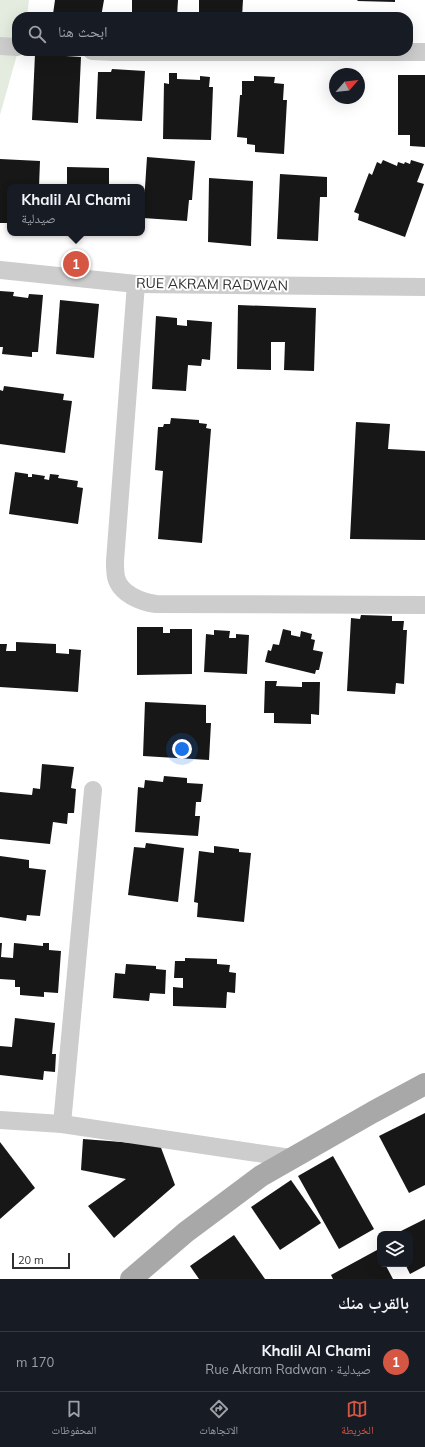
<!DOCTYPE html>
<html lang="ar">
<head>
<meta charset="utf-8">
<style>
  :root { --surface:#171b24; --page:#242831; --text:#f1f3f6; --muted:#9ea1a6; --line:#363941; --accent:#d65644 }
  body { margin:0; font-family:Mulish,"Noto Naskh Arabic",sans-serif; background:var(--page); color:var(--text); direction:rtl }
  .controls { position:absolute; right:12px; bottom:12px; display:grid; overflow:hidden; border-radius:8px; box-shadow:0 4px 16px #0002 }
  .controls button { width:36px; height:36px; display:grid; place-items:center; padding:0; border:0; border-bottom:1px solid var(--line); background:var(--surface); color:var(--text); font:20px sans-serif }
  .compass { position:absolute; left:329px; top:68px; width:36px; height:36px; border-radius:50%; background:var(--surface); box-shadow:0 4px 16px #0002; rotate:62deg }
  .scale { position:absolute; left:12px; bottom:10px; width:58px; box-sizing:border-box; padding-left:4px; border:2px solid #303030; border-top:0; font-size:11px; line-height:14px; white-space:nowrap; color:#303030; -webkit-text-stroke:3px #fff; paint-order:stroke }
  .you { position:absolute; left:182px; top:749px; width:14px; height:14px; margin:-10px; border:3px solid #fff; border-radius:50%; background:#1a73e8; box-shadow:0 0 0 6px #1a73e833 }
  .badge { display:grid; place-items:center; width:26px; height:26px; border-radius:50%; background:var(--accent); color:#fff; font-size:13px; font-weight:700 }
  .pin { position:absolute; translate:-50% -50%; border:2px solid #fff; box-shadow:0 1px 4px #0006 }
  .popup { position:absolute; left:7px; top:184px; width:138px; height:52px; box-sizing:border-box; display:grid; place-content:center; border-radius:8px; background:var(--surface); filter:drop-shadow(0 1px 3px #0005); font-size:13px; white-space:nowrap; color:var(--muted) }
  .popup b { font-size:15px; color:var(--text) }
  .popup::after { content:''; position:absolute; left:50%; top:100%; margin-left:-8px; border:8px solid transparent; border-top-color:var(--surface) }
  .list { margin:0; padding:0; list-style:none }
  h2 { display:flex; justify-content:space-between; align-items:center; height:52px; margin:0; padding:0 16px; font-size:17px }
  h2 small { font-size:13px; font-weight:400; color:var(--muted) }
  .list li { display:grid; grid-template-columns:26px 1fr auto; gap:12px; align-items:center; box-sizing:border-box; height:60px; padding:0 16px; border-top:1px solid var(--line) }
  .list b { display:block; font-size:15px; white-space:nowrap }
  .list p { margin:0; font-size:13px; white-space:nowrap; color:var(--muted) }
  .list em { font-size:13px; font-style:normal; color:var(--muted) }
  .icon { flex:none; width:22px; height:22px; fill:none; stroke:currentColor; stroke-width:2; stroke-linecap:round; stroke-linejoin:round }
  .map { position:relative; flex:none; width:425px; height:1279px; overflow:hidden; direction:ltr }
  .search { position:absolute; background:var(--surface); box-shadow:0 4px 16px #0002; left:12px; right:12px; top:12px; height:44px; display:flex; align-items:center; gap:10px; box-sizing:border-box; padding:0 14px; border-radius:16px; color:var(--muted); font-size:15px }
  .sheet { height:112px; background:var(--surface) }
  nav { display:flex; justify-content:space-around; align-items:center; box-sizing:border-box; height:56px; border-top:1px solid var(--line); background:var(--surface); font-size:11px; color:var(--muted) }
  nav a { display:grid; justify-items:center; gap:2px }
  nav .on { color:var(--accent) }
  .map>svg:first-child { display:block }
</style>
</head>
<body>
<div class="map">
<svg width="425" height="1279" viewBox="0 0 425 1279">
  <rect width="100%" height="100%" fill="#fff"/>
  <!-- green -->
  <path fill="#e4ece0" d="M0 0H29L27 17H17V51H18L0 115Z"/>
  <!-- building -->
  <g fill="#171717">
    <path d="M55 0H104L101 17H56L57 14H53Z"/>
    <path d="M132 0H178L177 17H132Z"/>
    <path d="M199 0H243L242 17H199Z"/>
    <path d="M358 0H395V2L357 1Z"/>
    <path d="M35 54 81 57 78 123 32 120Z"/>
    <path d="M112 69 145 71 142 121 96 119 98 72H111Z"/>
    <path d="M169 73H177V79L200 80V76L210 77 209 87H213L211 140 163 139 164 83 169 84Z"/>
    <path d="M398 75H425V147L410 146V135H398Z"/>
    <path d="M254 76 275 77 274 83 284 84 283 100H287L284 154 255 152V145L247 144V138L237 137 240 95H242V81H254Z"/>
    <path d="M147 157 195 161 192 200H189L187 221 143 218Z"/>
    <path d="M0 159 40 161 39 187H10V223H0Z"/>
    <path d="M383 160 397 166 398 162 404 164 405 162 410 164 411 160 424 164 417 182 424 184 405 237 358 220 359 214 354 212 369 173 372 175 377 162 381 164Z"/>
    <path d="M67 167 109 168V187H67Z"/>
    <path d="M280 174 327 177V197H320L318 241 277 239Z"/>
    <path d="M209 178 253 181 251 246 208 242Z"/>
    <path d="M0 291 14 292 13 296 28 298 29 294 43 295 38 352H32V357L2 354 3 347H0Z"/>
    <path d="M60 300 99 304 94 358 56 354Z"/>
    <path d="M238 305 316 308 314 371 284 370 285 342H271V370L237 369Z"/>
    <path d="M156 316 177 318V325L187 326V320L212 322 210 360 202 359 201 366 188 365 186 391 152 389Z"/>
    <path d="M4 386 64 394 63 400 72 401 65 453 0 444V390L3 391Z"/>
    <path d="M171 418 199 420V423L207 424 206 428 211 429 202 543 158 539 163 471 155 470 158 427H163L164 424H170Z"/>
    <path d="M356 422 390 424 388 449 425 451V540L350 539Z"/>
    <path d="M15 472 28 474V477H32V474L45 476 44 479 49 480 50 474 59 475 58 478 78 481 77 487 83 488 78 524 9 514Z"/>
    <path d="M361 615 392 616V621H404L403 630H407L404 684 396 683 395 694 347 691 351 618 360 619Z"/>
    <path d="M137 627H163V633H170V629H192V674L137 675Z"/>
    <path d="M283 629 291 631V635L300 637 301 631 312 634 311 639 315 640 313 650 323 652 319 670H316L315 674 265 662 268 650 271 651 273 644 279 645Z"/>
    <path d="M214 630 230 631 229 638H236V634L249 635 247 674 204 672 206 634 214 635Z"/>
    <path d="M16 642 56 644V653L69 654V649L81 650 78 692 0 687V644H7L6 651H16Z"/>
    <path d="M265 681H277L276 686 302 687V682H320L319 715 311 714V724L274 723V713H264Z"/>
    <path d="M145 702 206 705V723H211L209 760 143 756Z"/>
    <path d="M42 764 74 767 71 788 76 789 74 813H68L67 824 53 822 50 844 0 839V792L32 795 33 788 40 789Z"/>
    <path d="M164 776 187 778V783L203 784 201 802H196L195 816H200L198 836 135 832 138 787 144 788 145 780 163 782Z"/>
    <path d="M146 843 184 848 178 902 128 895 134 847 145 848Z"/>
    <path d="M214 846 239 849V852L251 853 244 922 197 917 198 903 194 902 199 851 214 853Z"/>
    <path d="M0 856 29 860V868L46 870 40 916 27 915 26 921 0 917Z"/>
    <path d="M0 943H2L1 957 13 958 14 943 43 946V943H49V950L61 951 58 993 44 992V997L20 995V987H15V980L0 979Z"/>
    <path d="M185 958 217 959V964L230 965 229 972 236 973 235 993 227 992 226 1008 173 1006V987L183 988V978H174L175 961H185Z"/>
    <path d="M126 964 156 966V969L166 970 165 994 150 993 149 1001 113 998 115 973 125 974Z"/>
    <path d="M15 1018 55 1023 52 1054H56L55 1072 44 1071 43 1080 0 1075V1046L12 1047Z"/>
    <path d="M425 1113V1185L409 1193 379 1136Z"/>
    <path d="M83 1139 160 1145 175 1185 114 1238 88 1206 126 1179 81 1170Z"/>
    <path d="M0 1142 35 1188 0 1219Z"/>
    <path d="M333 1156 374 1229 339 1249 298 1176Z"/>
    <path d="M291 1180 321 1223 280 1250 251 1207Z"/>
    <path d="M425 1219V1266L410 1274 405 1264H410V1234H395Z"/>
    <path d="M234 1235 265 1279H199L190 1266Z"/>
    <path d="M377 1250 380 1255V1264H385L393 1279H333L331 1275Z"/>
  </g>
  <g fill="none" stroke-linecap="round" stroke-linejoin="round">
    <!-- street -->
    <g stroke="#cdcdcd" stroke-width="18">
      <path d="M0 46 17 47"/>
      <path d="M92 51 115 52H425"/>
      <path d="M0 270 136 284 425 287"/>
      <path d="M136 284 115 561C115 566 115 572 116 577 120 594 141 602 156 604L425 605"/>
      <path d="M0 1120 62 1124 291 1158"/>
      <path d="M62 1124 93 790"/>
    </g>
    <!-- primary -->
    <path stroke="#a8a8a8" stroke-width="22" d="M131 1279 186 1232 261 1176 373 1112 425 1084"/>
  </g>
  <g text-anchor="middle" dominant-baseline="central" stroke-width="4" stroke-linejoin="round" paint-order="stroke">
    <!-- street labels -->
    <g font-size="14" fill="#303030" stroke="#fff">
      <text transform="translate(212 284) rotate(1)">RUE AKRAM RADWAN</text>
    </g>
  </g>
</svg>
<div class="controls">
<button><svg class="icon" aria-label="layers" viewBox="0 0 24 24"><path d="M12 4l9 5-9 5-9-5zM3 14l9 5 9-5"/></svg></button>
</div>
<svg class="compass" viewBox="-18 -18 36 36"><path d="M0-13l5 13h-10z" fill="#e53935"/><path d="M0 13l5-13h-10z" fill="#9ea1a6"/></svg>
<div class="scale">20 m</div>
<div class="you"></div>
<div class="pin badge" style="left:76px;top:264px">1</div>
<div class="popup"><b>Khalil Al Chami</b>صيدلية</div>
<div class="search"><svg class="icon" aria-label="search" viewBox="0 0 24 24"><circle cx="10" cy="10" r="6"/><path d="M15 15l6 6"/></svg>ابحث هنا</div>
</div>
<section class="sheet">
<h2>بالقرب منك<small></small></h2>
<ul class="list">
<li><span class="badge">1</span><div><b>Khalil Al Chami</b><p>صيدلية · Rue Akram Radwan</p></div><em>170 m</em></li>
</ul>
</section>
<nav>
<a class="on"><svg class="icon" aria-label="map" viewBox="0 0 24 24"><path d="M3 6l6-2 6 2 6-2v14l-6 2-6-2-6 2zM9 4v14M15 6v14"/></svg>الخريطة</a>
<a><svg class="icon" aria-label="directions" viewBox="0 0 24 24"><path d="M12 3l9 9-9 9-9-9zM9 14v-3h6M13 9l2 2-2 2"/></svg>الاتجاهات</a>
<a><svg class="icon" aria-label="saved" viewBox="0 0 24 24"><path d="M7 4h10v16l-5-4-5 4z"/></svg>المحفوظات</a>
</nav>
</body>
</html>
